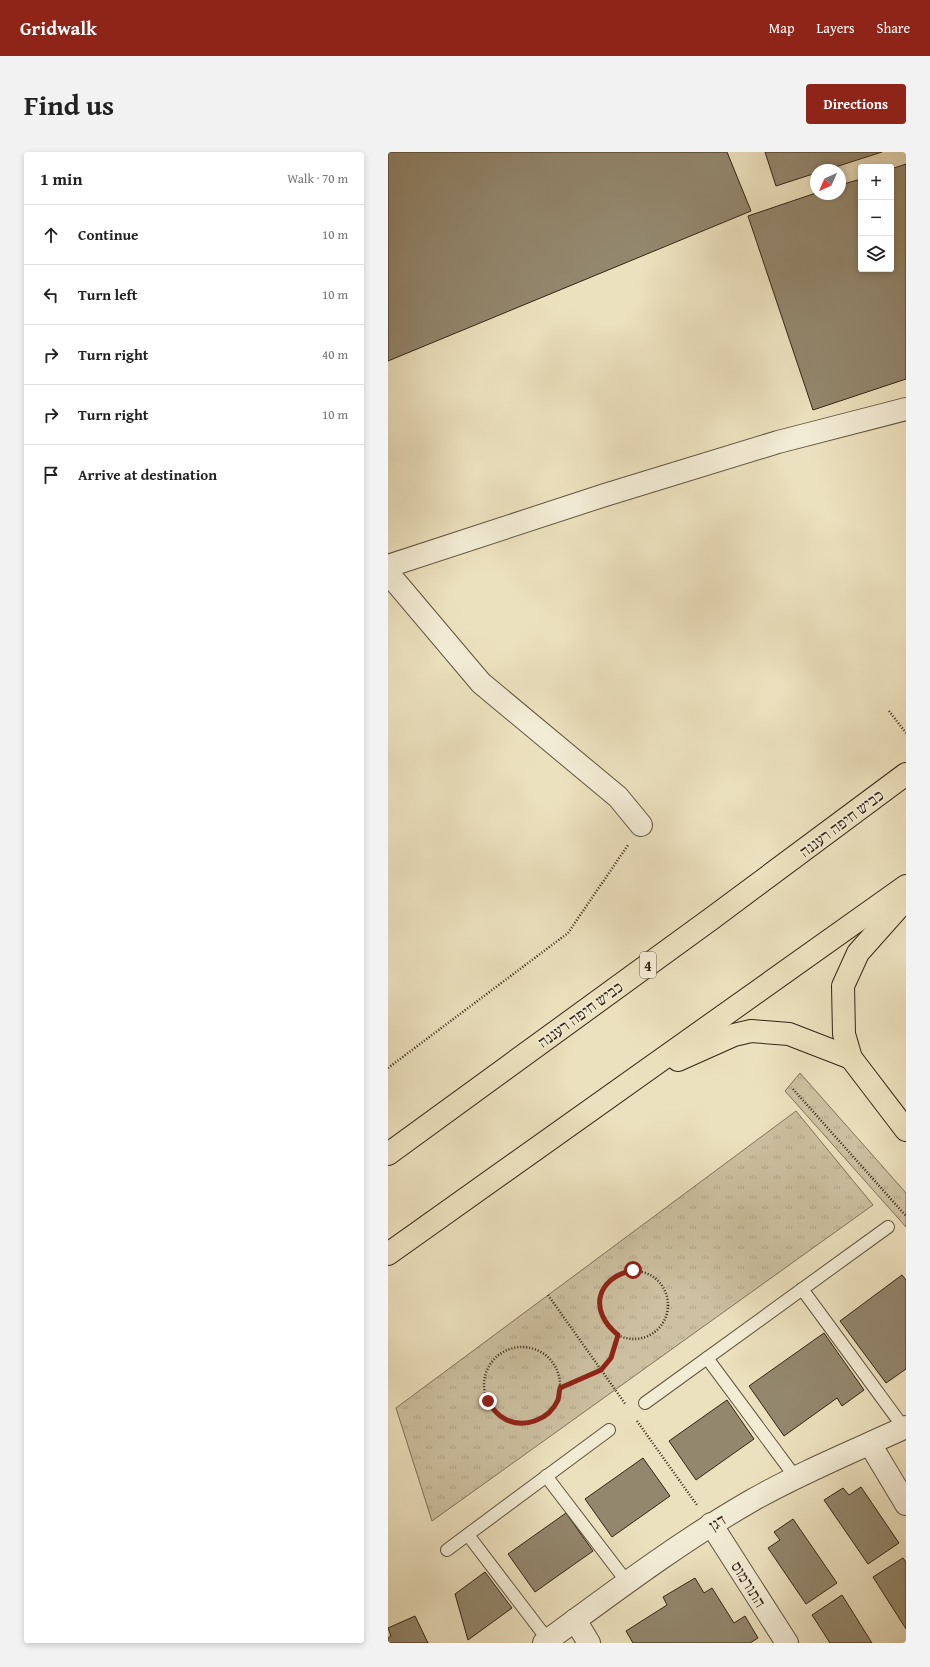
<!DOCTYPE html>
<html lang="en">
<head>
<meta charset="utf-8">
<style>
  :root { --surface:#fff; --page:#f2f2f2; --text:#222; --muted:#767676; --line:#e0e0e0; --accent:#8f2418 }
  body { margin:0; font-family:"Gentium Book Plus","Frank Ruhl Libre",serif; background:var(--page); color:var(--text) }
  .controls { position:absolute; right:12px; top:12px; display:grid; overflow:hidden; border-radius:4px; box-shadow:0 2px 6px #0003 }
  .controls button { width:36px; height:36px; display:grid; place-items:center; padding:0; border:0; border-bottom:1px solid var(--line); background:var(--surface); color:var(--text); font:20px sans-serif }
  .compass { position:absolute; left:422px; top:12px; width:36px; height:36px; border-radius:50%; background:var(--surface); box-shadow:0 2px 6px #0003; rotate:225deg }
  .stop { position:absolute; width:12px; height:12px; margin:-9px; border:3px solid #8f2418; border-radius:50%; background:#fff }
  .stop.end { background:#8f2418; border-color:#fff; box-shadow:0 1px 4px #0008 }
  .list { margin:0; padding:0; list-style:none }
  h2 { display:flex; justify-content:space-between; align-items:center; height:52px; margin:0; padding:0 16px; font-size:17px }
  h2 small { font-size:13px; font-weight:400; color:var(--muted) }
  .list li { display:grid; grid-template-columns:26px 1fr auto; gap:12px; align-items:center; box-sizing:border-box; height:60px; padding:0 16px; border-top:1px solid var(--line) }
  .list b { display:block; font-size:15px; white-space:nowrap }
  .list em { font-size:13px; font-style:normal; color:var(--muted) }
  .icon { flex:none; width:22px; height:22px; fill:none; stroke:currentColor; stroke-width:2; stroke-linecap:round; stroke-linejoin:round }
  .map { position:relative; flex:none; width:518px; height:1491px; overflow:hidden; border-radius:4px }
  header { display:flex; align-items:center; gap:24px; box-sizing:border-box; height:56px; padding:0 20px; background:var(--accent); color:#fff }
  header strong { font-size:19px }
  nav { display:flex; gap:22px; margin-inline-start:auto; font-size:14px }
  .intro { display:flex; align-items:center; justify-content:space-between; box-sizing:border-box; height:96px; padding:0 24px }
  h1 { margin:0; font-size:28px }
  .button { padding:10px 18px; border-radius:4px; background:var(--accent); color:#fff; font-size:14px; font-weight:700 }
  main { display:flex; gap:24px; padding:0 24px }
  aside { flex:1; background:var(--surface); border-radius:4px; box-shadow:0 2px 6px #0003 }
  .map>svg:first-child { display:block }
</style>
</head>
<body>
<header>
<strong>Gridwalk</strong>
<nav><a>Map</a><a>Layers</a><a>Share</a></nav>
</header>
<div class="intro"><h1>Find us</h1><a class="button">Directions</a></div>
<main>
<aside>
<h2>1 min<small>Walk · 70 m</small></h2>
<ul class="list">
<li><svg class="icon" aria-label="ahead" viewBox="0 0 24 24"><path d="M12 20V5M6 11l6-6 6 6"/></svg><div><b>Continue</b></div><em>10 m</em></li>
<li><svg class="icon" aria-label="left" viewBox="0 0 24 24"><path d="M17 20v-9H6M10 6l-5 5 5 5"/></svg><div><b>Turn left</b></div><em>10 m</em></li>
<li><svg class="icon" aria-label="right" viewBox="0 0 24 24"><path d="M7 20v-9h11M14 6l5 5-5 5"/></svg><div><b>Turn right</b></div><em>40 m</em></li>
<li><svg class="icon" aria-label="right" viewBox="0 0 24 24"><path d="M7 20v-9h11M14 6l5 5-5 5"/></svg><div><b>Turn right</b></div><em>10 m</em></li>
<li><svg class="icon" aria-label="arrive" viewBox="0 0 24 24"><path d="M6 21V4h12l-3 4 3 4H6"/></svg><div><b>Arrive at destination</b></div></li>
</ul>
</aside>
<div class="map">
<svg width="518" height="1491" viewBox="0 0 518 1491">
  <defs>
    <pattern id="park-tufts" width="24" height="20" patternUnits="userSpaceOnUse"><rect width="24" height="20" fill="#cdc1a1"/><path d="M3 7l-1-3M5 7V3M7 7l1-3M15 17l-1-3M17 17v-4M19 17l1-3" fill="none" stroke="#b0a68a"/></pattern>
  </defs>
  <rect width="100%" height="100%" fill="#ece1be"/>
  <filter id="stains"><feTurbulence type="fractalNoise" baseFrequency=".005" numOctaves="4"/><feColorMatrix values="0 0 0 0 .2 0 0 0 0 .09 0 0 0 0 .02 0 0 0 .5 -.17"/></filter>
  <radialGradient id="worn" r=".72"><stop offset=".6" stop-color="#630" stop-opacity="0"/><stop offset="1" stop-color="#630" stop-opacity=".3"/></radialGradient>
  <!-- park -->
  <g fill="url(#park-tufts)" stroke="#80735b">
    <path d="M412 921 518 1041V1075L397 939Z"/>
    <path d="M408 959 485 1053 44 1369 8 1256Z"/>
  </g>
  <!-- building -->
  <g fill="#93876d" stroke="#332515">
    <path d="M0 0H339L363 59 0 209Z"/>
    <path d="M377 0H494L438 18H428V21L388 34Z"/>
    <path d="M518 12V227L425 258 360 64 428 41 452 42V33L473 27V117H503V17Z"/>
    <path d="M514 1123 518 1128V1217L498 1231 452 1169Z"/>
    <path d="M436 1181 476 1238 454 1254 449 1246 396 1284 361 1234Z"/>
    <path d="M339 1248 366 1287 308 1328 281 1289Z"/>
    <path d="M255 1306 282 1344 224 1385 197 1347Z"/>
    <path d="M473 1335 511 1391 480 1412 436 1348 455 1336 461 1343Z"/>
    <path d="M178 1361 205 1399 147 1440 120 1402Z"/>
    <path d="M405 1367 449 1431 418 1452 380 1396 392 1388 386 1380Z"/>
    <path d="M515 1406 518 1410V1477L485 1425Z"/>
    <path d="M97 1420 124 1456 80 1488 67 1442Z"/>
    <path d="M307 1426 316 1441 324 1436 346 1471 357 1464 370 1486 362 1491H245L238 1479 279 1453 275 1445Z"/>
    <path d="M454 1443 484 1491H442L424 1463Z"/>
    <path d="M27 1464 40 1491H0V1486L3 1484 0 1476Z"/>
  </g>
  <g fill="none" stroke-linecap="round" stroke-linejoin="round">
    <!-- lane casing -->
    <g stroke="#61543f" stroke-width="14">
      <g id="lane">
        <path d="M414 1137 516 1276"/>
        <path d="M319 1206 408 1326"/>
        <path d="M257 1251 500 1075"/>
        <path d="M158 1324 239 1430"/>
        <path d="M80 1383 160 1488"/>
        <path d="M59 1398 221 1278"/>
      </g>
    </g>
    <!-- street casing -->
    <g stroke="#61543f" stroke-width="24">
      <g id="street">
        <path d="M0 414 217 343 390 290 518 257"/>
        <path d="M0 421 93 531 230 645 253 673"/>
        <path d="M482 1292 518 1352"/>
        <path d="M323 1372 399 1491"/>
        <path d="M187 1468 201 1491"/>
        <path d="M156 1491C223 1442 290 1391 363 1349 412 1321 466 1299 518 1275"/>
      </g>
    </g>
    <!-- highway casing -->
    <g stroke="#332515" stroke-width="24">
      <g id="highway">
        <path d="M518 747 470 801 455 834 456 882 463 906 518 978"/>
        <path d="M290 908 346 883 363 879 401 882 463 906"/>
        <path d="M0 1002 323 767 518 622"/>
        <path d="M0 1102 518 734"/>
      </g>
    </g>
    <!-- path -->
    <g stroke="#332515" stroke-width="2.5" stroke-dasharray="1 2" stroke-linecap="butt">
      <path d="M501 559 518 581"/>
      <path d="M0 916 180 781 240 693"/>
      <path d="M405 937 518 1064"/>
      <circle cx="246" cy="1153" r="34"/>
      <path d="M160 1143 238 1253"/>
      <circle cx="134" cy="1233" r="38"/>
      <path d="M172 1236 213 1218 223 1206 230 1183"/>
      <path d="M249 1269 309 1353"/>
    </g>
    <!-- lane -->
    <use href="#lane" stroke="#f3ecd5" stroke-width="12"/>
    <!-- street -->
    <use href="#street" stroke="#f3ecd5" stroke-width="22"/>
    <!-- highway -->
    <use href="#highway" stroke="#ece1be" stroke-width="22"/>
  </g>
  <g fill="none" stroke-linecap="round" stroke-linejoin="round">
    <!-- route -->
    <path stroke="#8f2418" stroke-width="5" d="M100 1249C104 1256 109 1263 117 1267 136 1277 161 1268 170 1248 171 1245 171 1240 172 1236L213 1218 223 1206 230 1183C200 1159 208 1126 245 1118"/>
  </g>
  <g text-anchor="middle" dominant-baseline="central" stroke-width="3" stroke-linejoin="round" paint-order="stroke">
    <!-- shield labels -->
    <rect fill="#f3ecd5" stroke="#6d614f" stroke-width="1" x="252" y="800" width="16" height="26" rx="3"/>
    <g font-size="15" font-weight="bold" fill="#332515">
      <text x="260" y="813">4</text>
    </g>
    <!-- street labels -->
    <g font-size="16" fill="#332515" stroke="#f3ecd5">
      <text transform="translate(453 671) rotate(-37)">כביש חיפה רעננה</text>
      <text transform="translate(192 862) rotate(-36)">כביש חיפה רעננה</text>
      <text transform="translate(329 1370) rotate(-32)">דגן</text>
      <text transform="translate(361 1432) rotate(58)">התורמוס</text>
    </g>
  </g>
  <rect width="100%" height="100%" filter="url(#stains)"/>
  <rect width="100%" height="100%" fill="url(#worn)"/>
</svg>
<div class="controls">
<button>+</button>
<button>−</button>
<button><svg class="icon" aria-label="layers" viewBox="0 0 24 24"><path d="M12 4l9 5-9 5-9-5zM3 14l9 5 9-5"/></svg></button>
</div>
<svg class="compass" viewBox="-18 -18 36 36"><path d="M0-13l5 13h-10z" fill="#e53935"/><path d="M0 13l5-13h-10z" fill="#767676"/></svg>
<div class="stop" style="left:245px;top:1118px"></div>
<div class="stop end" style="left:100px;top:1249px"></div>
</div>
</main>
</body>
</html>
